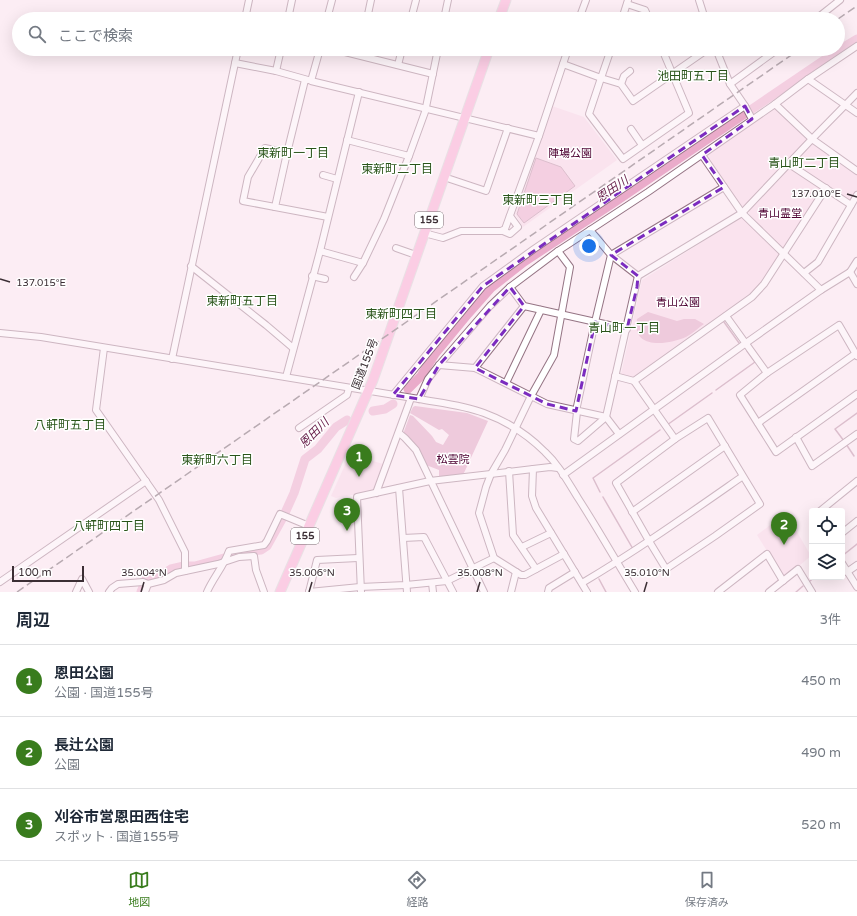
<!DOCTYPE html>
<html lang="ja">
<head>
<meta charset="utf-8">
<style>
  :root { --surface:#fff; --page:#f2f2f3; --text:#1f2937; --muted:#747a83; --line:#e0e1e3; --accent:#397c1d }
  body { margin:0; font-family:"Varela Round","Noto Sans JP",sans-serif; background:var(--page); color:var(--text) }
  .controls { position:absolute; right:12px; bottom:12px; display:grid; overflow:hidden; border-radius:4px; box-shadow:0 4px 16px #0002 }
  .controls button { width:36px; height:36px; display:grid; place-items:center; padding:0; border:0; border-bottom:1px solid var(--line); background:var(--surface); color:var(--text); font:20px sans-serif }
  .scale { position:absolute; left:12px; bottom:10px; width:72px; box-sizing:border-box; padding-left:4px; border:2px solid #3b2e34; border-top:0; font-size:11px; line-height:14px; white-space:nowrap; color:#3b2e34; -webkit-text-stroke:3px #fff; paint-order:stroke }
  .you { position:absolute; left:589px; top:246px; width:14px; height:14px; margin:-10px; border:3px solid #fff; border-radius:50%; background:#1a73e8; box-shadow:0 0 0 6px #1a73e833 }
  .badge { display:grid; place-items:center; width:26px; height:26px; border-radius:50%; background:var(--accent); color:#fff; font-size:13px; font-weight:700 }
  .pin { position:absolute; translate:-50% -33px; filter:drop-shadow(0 1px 2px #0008) }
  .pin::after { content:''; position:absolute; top:21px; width:14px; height:12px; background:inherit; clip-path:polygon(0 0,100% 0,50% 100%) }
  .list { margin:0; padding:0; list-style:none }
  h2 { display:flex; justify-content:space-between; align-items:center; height:52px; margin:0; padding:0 16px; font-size:17px }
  h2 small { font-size:13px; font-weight:400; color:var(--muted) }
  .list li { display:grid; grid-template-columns:26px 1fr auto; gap:12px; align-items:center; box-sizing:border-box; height:72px; padding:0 16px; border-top:1px solid var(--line) }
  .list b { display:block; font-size:15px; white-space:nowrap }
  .list p { margin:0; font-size:13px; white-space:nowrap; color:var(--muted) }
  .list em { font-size:13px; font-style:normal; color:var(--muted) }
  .icon { flex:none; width:22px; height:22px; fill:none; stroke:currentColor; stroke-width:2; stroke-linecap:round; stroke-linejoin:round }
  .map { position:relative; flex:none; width:857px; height:592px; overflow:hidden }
  .search { position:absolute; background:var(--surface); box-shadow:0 4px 16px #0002; left:12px; right:12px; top:12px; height:44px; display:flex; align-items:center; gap:10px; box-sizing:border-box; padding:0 14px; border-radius:22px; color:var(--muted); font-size:15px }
  .sheet { height:268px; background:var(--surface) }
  nav { display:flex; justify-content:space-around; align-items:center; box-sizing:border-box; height:56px; border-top:1px solid var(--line); background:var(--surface); font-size:11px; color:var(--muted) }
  nav a { display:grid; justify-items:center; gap:2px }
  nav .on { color:var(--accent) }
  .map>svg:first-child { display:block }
</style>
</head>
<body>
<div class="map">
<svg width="857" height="592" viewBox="0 0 857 592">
  <rect width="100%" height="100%" fill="#fcedf4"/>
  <!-- green -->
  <g fill="#f9d7e7">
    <path d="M552 106 584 117 617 160 523 227 515 214Z"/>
    <path d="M774 108H777L808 138V140L744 206H742L725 184 708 156V154Z"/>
    <path d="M813 144H815L857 173V192L851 201H850L796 165 795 162Z"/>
    <path d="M790 168 822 188 823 190 784 249H782L749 214V211Z"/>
    <path d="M740 218 744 219 779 255 778 258 763 282 747 298 633 379 622 377 621 374 642 280Z"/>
    <path d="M350 454 383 464 373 491 336 498 331 496Z"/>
    <path d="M786 513 811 556 784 578 757 535Z"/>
  </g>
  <!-- forest -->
  <g fill="#de9fbe">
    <path d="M648 312 677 321 684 319H695L704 324C698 328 692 334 686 337 668 345 631 350 637 319Z"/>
    <path d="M415 406 467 413 488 421 463 475 439 478V470L426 465 403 434 410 415 413 416 432 436 436 442 443 445 449 435 442 429 439 430 410 413 413 407Z"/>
  </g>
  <!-- water -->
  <path fill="#eaabca" stroke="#b6869d" d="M536 158 561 167 575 186 524 223 517 214Z"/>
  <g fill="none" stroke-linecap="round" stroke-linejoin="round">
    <!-- stream -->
    <g stroke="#b6869d" stroke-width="1.5">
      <path d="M724 322 739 343"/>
      <path d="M716 390 755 362 747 351"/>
      <path d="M667 425 712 393"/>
      <path d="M844 441 835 429 857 413"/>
      <path d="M846 444 854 456"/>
      <path d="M600 492 593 478 660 430"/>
      <path d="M603 497 633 549"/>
      <path d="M842 556 857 544"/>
      <path d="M599 579 606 592"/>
      <path d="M810 581 815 577"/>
      <path d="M796 592 803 586"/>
    </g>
    <!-- river -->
    <g stroke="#eaabca" stroke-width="9">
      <path d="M408 389 421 376 435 354 468 314 491 288 524 262 615 202 842 48 857 39"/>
      <path d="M373 411 385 409 393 404"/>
      <path d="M285 513 294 493 305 459 318 449 336 427 347 420"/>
      <path d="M230 555 240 552 261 550 267 546 282 519"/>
      <path d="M186 566H195L224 558"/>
      <path d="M141 592 147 577 162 575 171 569 184 566"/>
    </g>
    <!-- minor casing -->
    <g stroke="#957484" stroke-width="8">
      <g id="minor">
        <path d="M699 0 705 19"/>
        <path d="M627 4 645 10 649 19"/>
        <path d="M245 19 249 0"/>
        <path d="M288 19 292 0"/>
        <path d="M327 19 332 0"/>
        <path d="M367 19 371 0"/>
        <path d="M411 19 416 0"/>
        <path d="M444 19 448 0"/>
        <path d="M579 19 586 0"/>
        <path d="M622 19 628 0"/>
        <path d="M816 19 840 0"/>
        <path d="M857 46 808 79 857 113"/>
        <path d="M320 49 311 81 539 136 568 49"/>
        <path d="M333 49 433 74"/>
        <path d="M611 49 601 78 621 84 633 101 708 49"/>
        <path d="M716 49 730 84 745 106 752 119"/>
        <path d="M235 63 276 71 308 80"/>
        <path d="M563 64 601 78 589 114 623 159 689 113 662 49"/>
        <path d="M398 65 402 49"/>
        <path d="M276 71 281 49"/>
        <path d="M305 80 287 153 275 207 328 217"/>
        <path d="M621 84 624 76 630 71"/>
        <path d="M730 84 778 49"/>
        <path d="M775 104 808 79"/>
        <path d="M631 129 642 145"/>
        <path d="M347 140 409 156 425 112 438 49"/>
        <path d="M702 155 742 213 821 290"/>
        <path d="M789 164 851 205"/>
        <path d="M323 175 337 179"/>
        <path d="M450 179 486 191 508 128"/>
        <path d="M275 207 243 201 248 177 265 148 287 153"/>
        <path d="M503 231 510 234 518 227 510 216"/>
        <path d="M424 233 443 238 461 231H501L505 229 539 136"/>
        <path d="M396 248 416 255"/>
        <path d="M320 251 363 263 384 219 409 156"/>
        <path d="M191 266 266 325 293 348"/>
        <path d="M850 272 857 284"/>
        <path d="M804 273 818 262 857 195"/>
        <path d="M312 276 325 279"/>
        <path d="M638 276 611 255 724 187"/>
        <path d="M354 277 363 263"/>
        <path d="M510 287 524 306 627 329"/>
        <path d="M726 316 767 373"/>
        <path d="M0 333 41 337 419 399C441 403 463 405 484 413 506 421 528 435 545 452 559 465 568 482 578 498 598 529 616 561 635 592"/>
        <path d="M104 348 96 410 159 500 185 552V571"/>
        <path d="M857 356 839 325 767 373 740 395 776 452 857 394"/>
        <path d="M172 359 238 49"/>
        <path d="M439 365 475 368 531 396 554 355 570 267 558 251"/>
        <path d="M475 368 524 306"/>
        <path d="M615 376 634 381"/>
        <path d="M286 377 320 251 359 92"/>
        <path d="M506 383 541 310"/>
        <path d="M393 395 483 286 534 249 745 106"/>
        <path d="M419 399 428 379 439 365 490 306 510 287 558 251 648 192 775 104 812 139 857 93"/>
        <path d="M576 411 595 322 611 255 590 230"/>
        <path d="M577 412 574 439 578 441 606 417 638 276 742 213 812 139 857 171"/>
        <path d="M758 423 855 354"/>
        <path d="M299 428 347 395 349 388"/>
        <path d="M399 433 405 438 416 450 484 592"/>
        <path d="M796 437 812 466 857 434"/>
        <path d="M675 439 634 381 752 297 764 284 826 188"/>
        <path d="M558 468 550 467 533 469 532 496 536 508 587 592"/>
        <path d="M509 471 513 535 536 569"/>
        <path d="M563 475 746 343 821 290 850 272 857 261"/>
        <path d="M399 488 407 592"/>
        <path d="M376 493 411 398"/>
        <path d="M820 511 857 481"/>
        <path d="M632 512 725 446"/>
        <path d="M842 533 857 521"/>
        <path d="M403 538 424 537 453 592"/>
        <path d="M522 547 551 533"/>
        <path d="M564 554 525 575H521L494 558 479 513 486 487 491 474 505 450 531 396 547 404 606 417 619 434"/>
        <path d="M842 563 857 587"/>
        <path d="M847 572 857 565"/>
        <path d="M0 582 146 481"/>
        <path d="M432 583 433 592"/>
        <path d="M582 583C638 550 690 513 743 476L760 504 715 536 666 569 649 541 616 483 675 439 708 418 743 476"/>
        <path d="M76 592 82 579 89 592"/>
        <path d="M109 592 112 588 118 584 143 582 148 584 164 580 176 573 218 564 239 557 254 556 256 570 264 592"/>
        <path d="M145 592 148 584"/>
        <path d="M207 592C213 578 224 566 229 551L264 545 267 541 280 514 309 526"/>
        <path d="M309 592 360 587 406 585 447 581 494 558"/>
        <path d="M309 592 317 560 358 558"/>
        <path d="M361 592 357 497 430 481 533 469"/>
        <path d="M511 592 516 572"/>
        <path d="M548 592 549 588 575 572"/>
        <path d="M718 592 767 554 783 581"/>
        <path d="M769 592 798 569 812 592"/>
      </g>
    </g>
    <!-- highway casing -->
    <g stroke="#d4d1d2" stroke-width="11">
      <g id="highway">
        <path d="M499 19 506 0"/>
        <path d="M280 592 373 380 489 49"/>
      </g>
    </g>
    <!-- minor -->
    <use href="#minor" stroke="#fff" stroke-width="6"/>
    <!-- highway -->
    <use href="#highway" stroke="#fba7d1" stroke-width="9"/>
    <!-- rail -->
    <g stroke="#66595f" stroke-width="1.5" stroke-dasharray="8 4" stroke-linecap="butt">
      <path d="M838 19 857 6"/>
      <path d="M17 592 800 49"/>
    </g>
  </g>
  <!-- marked area -->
  <path d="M0 0H857V592H0ZM745 106 752 119 702 155 724 187 611 255 638 276 637 287 627 329 595 322 576 411 547 404 475 368 524 306 510 287 439 365 419 399 393 395 483 286Z" fill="#fcedf4" fill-opacity=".55" fill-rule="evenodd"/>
  <path fill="none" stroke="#7b2cbf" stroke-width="3" stroke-dasharray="8 5" stroke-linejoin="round" d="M745 106 752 119 702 155 724 187 611 255 638 276 637 287 627 329 595 322 576 411 547 404 475 368 524 306 510 287 439 365 419 399 393 395 483 286Z"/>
  <!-- ticks -->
  <path fill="none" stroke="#3b2e34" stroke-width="1.5" d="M847 194 857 197M0 279 10 282M141 592 144 582M309 592 312 582M477 592 480 582M644 592 647 582"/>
  <g text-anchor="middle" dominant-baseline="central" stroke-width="3" stroke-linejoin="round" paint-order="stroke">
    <!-- shield labels -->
    <g fill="#fff" stroke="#766d71" stroke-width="1">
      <rect x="415" y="212" width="28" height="16" rx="3"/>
      <rect x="291" y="528" width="28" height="16" rx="3"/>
    </g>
    <g font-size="10" font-weight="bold" fill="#3b2e34">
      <text x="429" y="220">155</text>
      <text x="305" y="536">155</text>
    </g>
    <!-- park labels -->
    <g font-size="11" fill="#4e0333" stroke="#fff">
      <text x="570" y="153">陣場公園</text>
      <text x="780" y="213">青山霊堂</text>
      <text x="678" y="302">青山公園</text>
      <text x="453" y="459">松雲院</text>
    </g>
    <!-- street labels -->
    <g font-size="11" fill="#3b2e34" stroke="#fff">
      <text transform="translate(365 364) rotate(-69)">国道155号</text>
    </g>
    <!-- neighbourhood labels -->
    <g font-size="12" fill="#295419" stroke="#fff">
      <text x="693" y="76">池田町五丁目</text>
      <text x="293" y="153">東新町一丁目</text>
      <text x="804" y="163">青山町二丁目</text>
      <text x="397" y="169">東新町二丁目</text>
      <text x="538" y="200">東新町三丁目</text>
      <text x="242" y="301">東新町五丁目</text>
      <text x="401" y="314">東新町四丁目</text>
      <text x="624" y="328">青山町一丁目</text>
      <text x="70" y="425">八軒町五丁目</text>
      <text x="217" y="460">東新町六丁目</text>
      <text x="109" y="526">八軒町四丁目</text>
    </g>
    <!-- water labels -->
    <g font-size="12" font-style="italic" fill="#681f4a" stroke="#fff">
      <text transform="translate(612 189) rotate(-34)">恩田川</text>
      <text transform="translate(314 433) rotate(-45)">恩田川</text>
    </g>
  </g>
  <g font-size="10" text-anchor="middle" fill="#3b2e34" stroke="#fff" stroke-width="3" stroke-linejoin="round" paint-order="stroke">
    <text x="816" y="197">137.010°E</text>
    <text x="41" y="286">137.015°E</text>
    <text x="144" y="576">35.004°N</text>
    <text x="312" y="576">35.006°N</text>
    <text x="480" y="576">35.008°N</text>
    <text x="647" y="576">35.010°N</text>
  </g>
</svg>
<div class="controls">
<button><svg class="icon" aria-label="locate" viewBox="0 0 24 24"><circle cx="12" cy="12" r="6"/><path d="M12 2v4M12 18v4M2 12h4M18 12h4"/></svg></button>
<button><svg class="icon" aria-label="layers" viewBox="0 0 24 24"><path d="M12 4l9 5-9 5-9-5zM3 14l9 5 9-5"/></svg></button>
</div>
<div class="scale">100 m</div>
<div class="you"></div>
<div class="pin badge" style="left:359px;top:477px">1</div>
<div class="pin badge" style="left:784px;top:545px">2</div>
<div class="pin badge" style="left:347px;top:531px">3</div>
<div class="search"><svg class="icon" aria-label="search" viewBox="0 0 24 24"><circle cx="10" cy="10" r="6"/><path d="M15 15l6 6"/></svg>ここで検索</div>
</div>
<section class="sheet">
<h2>周辺<small>3件</small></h2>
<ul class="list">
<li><span class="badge">1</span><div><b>恩田公園</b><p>公園 · 国道155号</p></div><em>450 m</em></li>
<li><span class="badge">2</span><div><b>長辻公園</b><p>公園</p></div><em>490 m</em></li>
<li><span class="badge">3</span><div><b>刈谷市営恩田西住宅</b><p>スポット · 国道155号</p></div><em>520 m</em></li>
</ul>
</section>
<nav>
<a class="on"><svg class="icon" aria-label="map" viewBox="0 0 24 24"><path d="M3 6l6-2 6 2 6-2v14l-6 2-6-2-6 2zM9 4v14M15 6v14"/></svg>地図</a>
<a><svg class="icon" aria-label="directions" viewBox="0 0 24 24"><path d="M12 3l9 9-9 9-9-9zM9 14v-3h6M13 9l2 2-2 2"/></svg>経路</a>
<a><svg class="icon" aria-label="saved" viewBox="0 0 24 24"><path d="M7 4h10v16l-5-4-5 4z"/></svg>保存済み</a>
</nav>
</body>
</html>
